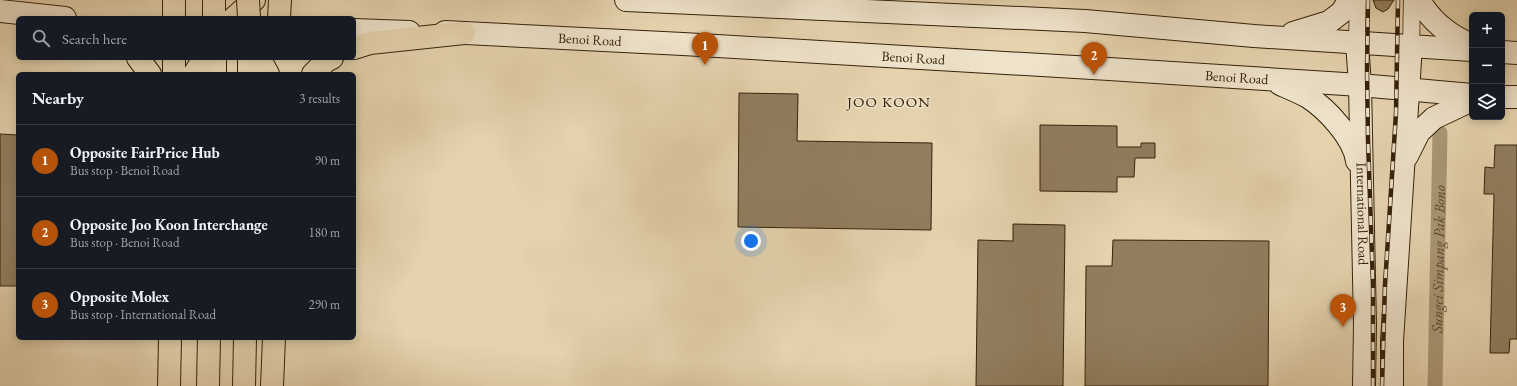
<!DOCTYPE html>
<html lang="en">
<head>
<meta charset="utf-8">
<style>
  :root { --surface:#171b24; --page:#20242c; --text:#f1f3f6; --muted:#9ea1a6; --line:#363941; --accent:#b45309 }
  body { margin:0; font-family:"EB Garamond",serif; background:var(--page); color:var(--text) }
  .controls { position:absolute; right:12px; top:12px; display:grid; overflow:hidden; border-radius:6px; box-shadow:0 2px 10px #0003 }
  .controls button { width:36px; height:36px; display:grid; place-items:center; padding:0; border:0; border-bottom:1px solid var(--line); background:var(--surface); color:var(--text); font:20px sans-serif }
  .you { position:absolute; left:751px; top:241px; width:14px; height:14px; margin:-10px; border:3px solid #fff; border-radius:50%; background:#1a73e8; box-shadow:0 0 0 6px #1a73e833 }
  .badge { display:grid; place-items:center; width:26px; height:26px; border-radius:50%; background:var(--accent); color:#fff; font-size:13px; font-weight:700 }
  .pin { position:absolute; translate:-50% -33px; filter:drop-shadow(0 1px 2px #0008) }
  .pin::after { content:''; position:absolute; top:21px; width:14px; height:12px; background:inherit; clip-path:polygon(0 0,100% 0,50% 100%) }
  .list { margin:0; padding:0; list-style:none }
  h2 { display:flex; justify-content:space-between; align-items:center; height:52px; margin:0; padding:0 16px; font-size:17px }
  h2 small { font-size:13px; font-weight:400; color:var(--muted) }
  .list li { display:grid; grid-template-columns:26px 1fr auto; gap:12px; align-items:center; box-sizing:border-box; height:72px; padding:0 16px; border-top:1px solid var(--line) }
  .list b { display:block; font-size:15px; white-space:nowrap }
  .list p { margin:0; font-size:13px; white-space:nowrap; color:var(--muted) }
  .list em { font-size:13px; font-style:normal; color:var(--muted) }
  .icon { flex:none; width:22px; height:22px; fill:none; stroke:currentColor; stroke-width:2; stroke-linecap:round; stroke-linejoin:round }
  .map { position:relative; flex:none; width:1517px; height:386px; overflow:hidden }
  .search { position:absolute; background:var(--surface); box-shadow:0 2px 10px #0003; left:16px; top:16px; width:340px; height:44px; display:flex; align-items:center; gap:10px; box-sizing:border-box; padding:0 14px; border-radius:6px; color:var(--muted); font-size:15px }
  .panel { position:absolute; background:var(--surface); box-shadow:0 2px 10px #0003; left:16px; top:72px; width:340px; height:268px; border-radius:6px }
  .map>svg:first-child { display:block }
</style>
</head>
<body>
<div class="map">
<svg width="1517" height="386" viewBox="0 0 1517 386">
  <rect width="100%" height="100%" fill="#e5d3ae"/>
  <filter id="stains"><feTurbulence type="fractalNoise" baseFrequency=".005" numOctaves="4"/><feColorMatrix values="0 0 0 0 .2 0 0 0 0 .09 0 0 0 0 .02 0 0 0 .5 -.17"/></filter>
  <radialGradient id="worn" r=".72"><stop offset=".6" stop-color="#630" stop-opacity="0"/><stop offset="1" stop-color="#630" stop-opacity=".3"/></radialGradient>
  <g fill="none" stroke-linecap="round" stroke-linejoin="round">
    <!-- canal -->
    <path stroke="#aa9776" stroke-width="15" id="s1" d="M1435 386 1440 133"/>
  </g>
  <!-- building -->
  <g fill="#917e5f" stroke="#36220a">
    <path d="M1373 0H1394L1388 9 1383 12 1376 8Z"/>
    <path d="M739 93 798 94 797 141 932 143 931 230 738 227Z"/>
    <path d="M1040 125 1117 126V147H1141V143H1155V158H1135L1134 177H1117V192L1040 191Z"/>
    <path d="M0 134 18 135V286H0Z"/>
    <path d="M1495 145H1517V339H1510L1509 353H1490L1494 194H1484L1485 167 1494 168Z"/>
    <path d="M1013 224 1065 225 1063 386H976L978 240 1013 241Z"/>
    <path d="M1113 240 1269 241 1268 386H1085L1086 266H1112Z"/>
  </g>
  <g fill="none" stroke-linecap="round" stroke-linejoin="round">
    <!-- minor casing -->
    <g stroke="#624e33" stroke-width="18">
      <g id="minor">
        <path d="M1357 42 1358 0"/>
        <path d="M1411 45 1412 0"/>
      </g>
    </g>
    <!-- secondary casing -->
    <g stroke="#36220a" stroke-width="24">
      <g id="secondary">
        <path d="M626 0 1085 21 1254 36 1472 50"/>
        <path d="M1419 0C1431 21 1450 36 1472 45"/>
        <path d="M0 11 65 18"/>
        <path d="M354 30 409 32"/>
        <path id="s2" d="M445 32 683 44 1109 69 1360 85 1472 95"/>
        <path d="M1293 33 1329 22 1342 12 1349 0"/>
        <path id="s3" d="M1357 42 1360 85 1365 325 1364 386"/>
        <path d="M1502 52 1517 53"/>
        <path d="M1280 84C1289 88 1299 92 1308 97 1327 109 1354 138 1357 161"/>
        <path d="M1502 97H1517"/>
        <path d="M1407 156 1419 132 1434 118 1472 100"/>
        <path d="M1392 386V341L1411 45"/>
      </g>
    </g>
    <!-- primary casing -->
    <g stroke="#36220a" stroke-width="24">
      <g id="primary">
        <path d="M174 18V0"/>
        <path d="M234 18 254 0"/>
        <path d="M279 18 280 0"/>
        <path d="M354 48 370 43 464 33"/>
        <path d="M138 58 150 74"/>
        <path d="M174 58V74"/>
        <path d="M259 58 268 74"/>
        <path d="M194 74 204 58"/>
        <path d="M313 74 326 61 332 58"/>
        <path d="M169 386 170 338"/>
        <path d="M272 386 274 338"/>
      </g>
    </g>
    <!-- motorway casing -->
    <g stroke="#36220a" stroke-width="24">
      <g id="motorway">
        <path d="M214 0V18"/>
        <path d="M215 58V74"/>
        <path d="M249 58V74"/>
        <path d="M208 386 209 338"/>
        <path d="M244 386 245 338"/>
      </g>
    </g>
    <!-- minor -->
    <use href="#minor" stroke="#eee2ca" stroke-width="16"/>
    <!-- secondary -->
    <use href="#secondary" stroke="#eee2ca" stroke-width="22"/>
    <!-- primary -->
    <use href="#primary" stroke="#e5d3ae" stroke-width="22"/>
    <!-- motorway -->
    <use href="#motorway" stroke="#e5d3ae" stroke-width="22"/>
    <!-- rail casing -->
    <g stroke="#36220a" stroke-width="4.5">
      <g id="rail">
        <path d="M1368 0 1367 71 1368 140 1373 285V386"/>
        <path d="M1382 386 1385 285 1396 113 1398 0"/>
      </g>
    </g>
    <!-- rail -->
    <use href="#rail" stroke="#eee2ca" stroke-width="3" stroke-dasharray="9" stroke-linecap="butt"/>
    <!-- motorway-bridge casing -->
    <g stroke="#36220a" stroke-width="24" stroke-linecap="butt">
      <path id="motorway-bridge" d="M248 0 249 18"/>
    </g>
    <!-- motorway-bridge -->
    <use href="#motorway-bridge" stroke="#e5d3ae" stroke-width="22"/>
  </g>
  <g text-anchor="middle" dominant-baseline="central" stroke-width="3" stroke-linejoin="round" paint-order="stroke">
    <!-- street labels -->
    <g font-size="14" fill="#36220a" stroke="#eee2ca">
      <text stroke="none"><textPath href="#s2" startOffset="145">Benoi Road</textPath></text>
      <text stroke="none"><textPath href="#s2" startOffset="469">Benoi Road</textPath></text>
      <text stroke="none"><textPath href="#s2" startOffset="793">Benoi Road</textPath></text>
      <text stroke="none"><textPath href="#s3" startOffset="172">International Road</textPath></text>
    </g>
    <!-- neighbourhood labels -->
    <g font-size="15" letter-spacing="1" fill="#36220a" stroke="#eee2ca">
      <text x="889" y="101">JOO KOON</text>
    </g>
    <!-- water labels -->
    <g font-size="15" font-style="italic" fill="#59452a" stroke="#eee2ca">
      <text stroke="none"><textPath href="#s1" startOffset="127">Sungei Simpang Pak Bono</textPath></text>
    </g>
  </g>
  <rect width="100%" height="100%" filter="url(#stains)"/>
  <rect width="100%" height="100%" fill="url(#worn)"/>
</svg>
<div class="controls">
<button>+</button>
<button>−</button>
<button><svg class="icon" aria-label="layers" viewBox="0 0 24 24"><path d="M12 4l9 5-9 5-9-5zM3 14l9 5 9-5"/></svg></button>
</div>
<div class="you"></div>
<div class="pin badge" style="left:705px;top:65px">1</div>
<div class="pin badge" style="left:1094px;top:75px">2</div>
<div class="pin badge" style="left:1343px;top:327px">3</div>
<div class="search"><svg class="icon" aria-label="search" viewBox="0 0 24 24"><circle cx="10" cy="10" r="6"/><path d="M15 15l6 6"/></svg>Search here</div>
<section class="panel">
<h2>Nearby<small>3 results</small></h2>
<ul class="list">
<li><span class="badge">1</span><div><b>Opposite FairPrice Hub</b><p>Bus stop · Benoi Road</p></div><em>90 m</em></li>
<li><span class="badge">2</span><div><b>Opposite Joo Koon Interchange</b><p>Bus stop · Benoi Road</p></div><em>180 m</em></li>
<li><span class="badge">3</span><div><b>Opposite Molex</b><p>Bus stop · International Road</p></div><em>290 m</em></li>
</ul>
</section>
</div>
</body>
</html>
